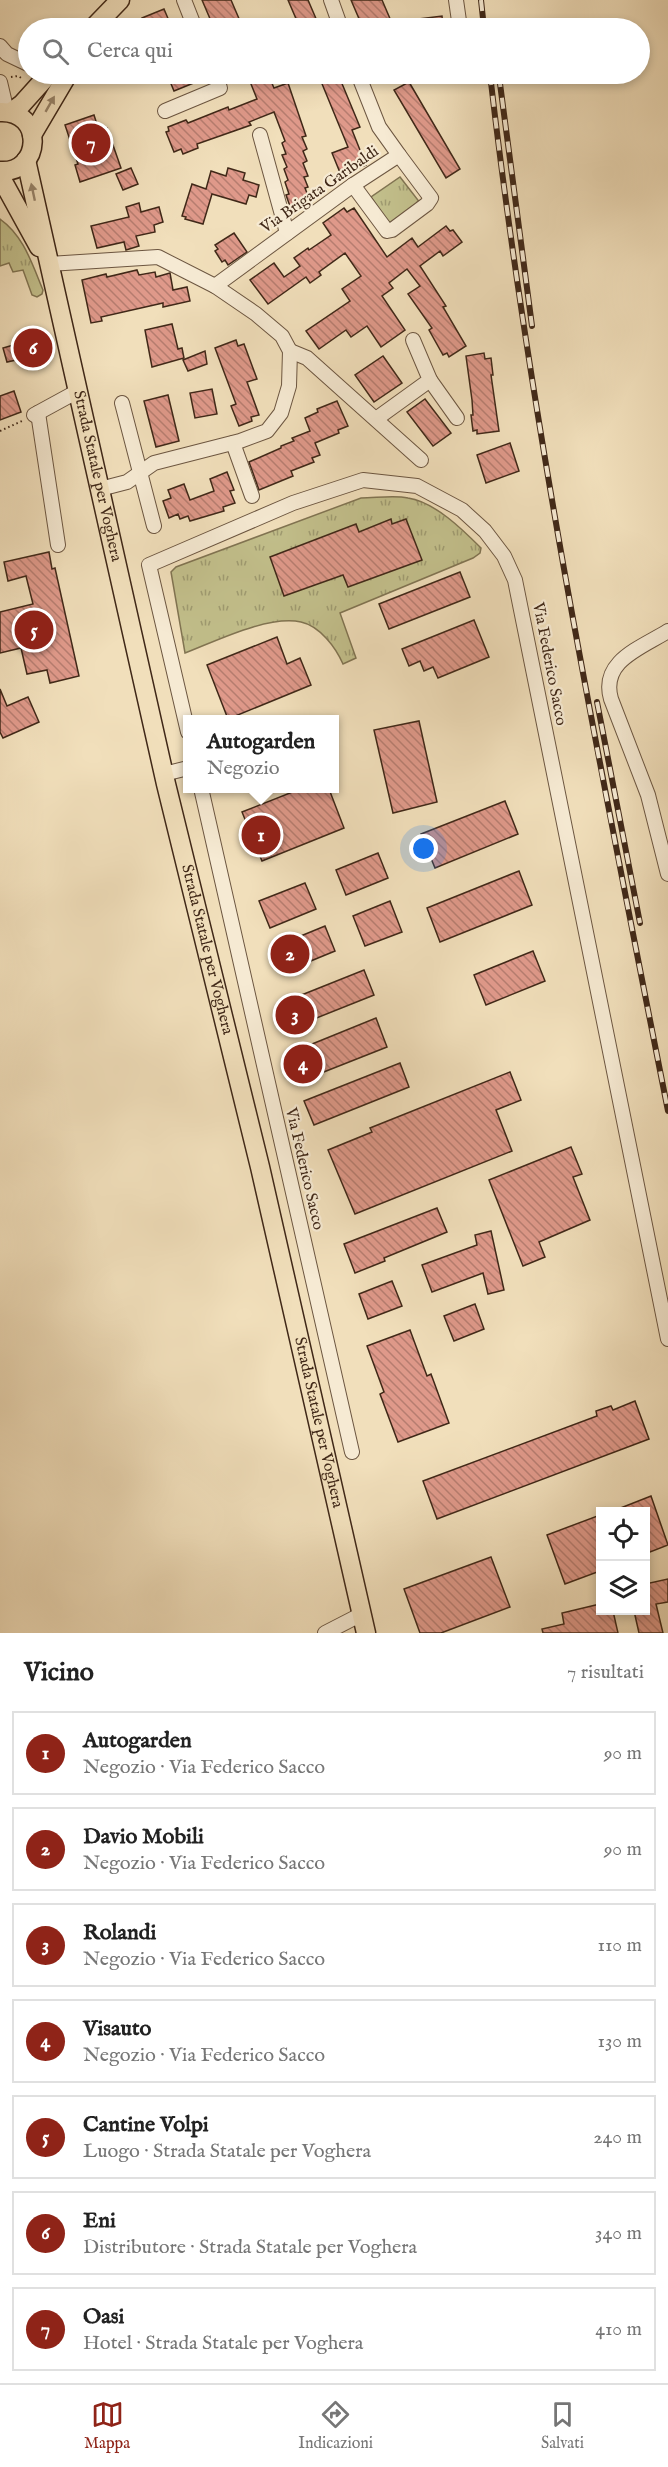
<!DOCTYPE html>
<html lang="it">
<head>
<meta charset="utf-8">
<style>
  :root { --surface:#fff; --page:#f2f2f2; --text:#222; --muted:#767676; --line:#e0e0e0; --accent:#8f2418 }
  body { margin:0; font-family:"IM FELL English",serif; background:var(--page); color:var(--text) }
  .controls { position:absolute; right:18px; bottom:18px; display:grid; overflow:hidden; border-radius:0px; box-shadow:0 3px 9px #0003 }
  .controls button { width:54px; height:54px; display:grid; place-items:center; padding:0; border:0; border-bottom:2px solid var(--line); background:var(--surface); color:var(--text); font:30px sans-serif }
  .you { position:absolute; left:424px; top:849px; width:21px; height:21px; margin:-15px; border:4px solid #fff; border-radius:50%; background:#1a73e8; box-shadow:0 0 0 9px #1a73e833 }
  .badge { display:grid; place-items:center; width:39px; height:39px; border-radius:50%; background:var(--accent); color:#fff; font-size:20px; font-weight:700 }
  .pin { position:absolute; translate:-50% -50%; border:3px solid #fff; box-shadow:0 2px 6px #0006 }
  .popup { position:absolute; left:183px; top:715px; width:156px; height:78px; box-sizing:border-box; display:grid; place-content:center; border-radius:0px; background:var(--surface); filter:drop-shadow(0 2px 4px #0005); font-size:20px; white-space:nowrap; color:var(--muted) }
  .popup b { font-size:22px; color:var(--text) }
  .popup::after { content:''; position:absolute; left:50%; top:100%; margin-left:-12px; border:12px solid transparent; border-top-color:var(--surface) }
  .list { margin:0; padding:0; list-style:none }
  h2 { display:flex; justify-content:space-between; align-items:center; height:78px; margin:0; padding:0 24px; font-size:26px }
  h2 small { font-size:20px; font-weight:400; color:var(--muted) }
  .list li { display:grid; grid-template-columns:39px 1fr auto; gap:18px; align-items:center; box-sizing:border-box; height:84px; margin:0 12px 12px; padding:0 12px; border:2px solid var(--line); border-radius:0px }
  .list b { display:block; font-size:22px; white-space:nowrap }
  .list p { margin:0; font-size:20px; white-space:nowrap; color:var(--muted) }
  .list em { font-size:20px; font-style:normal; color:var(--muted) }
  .icon { flex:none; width:33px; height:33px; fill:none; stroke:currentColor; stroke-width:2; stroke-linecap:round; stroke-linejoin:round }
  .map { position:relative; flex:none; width:668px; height:1633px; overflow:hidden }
  .search { position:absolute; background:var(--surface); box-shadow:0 3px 9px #0003; left:18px; right:18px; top:18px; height:66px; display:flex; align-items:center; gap:15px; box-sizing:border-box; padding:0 21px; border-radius:33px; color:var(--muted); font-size:22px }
  .sheet { height:750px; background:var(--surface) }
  nav { display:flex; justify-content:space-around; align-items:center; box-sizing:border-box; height:84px; border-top:2px solid var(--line); background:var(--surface); font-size:16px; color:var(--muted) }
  nav a { display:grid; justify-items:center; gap:3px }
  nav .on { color:var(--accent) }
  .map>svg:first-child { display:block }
</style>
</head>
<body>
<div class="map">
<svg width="668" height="1633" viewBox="0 0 668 1633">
  <defs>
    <pattern id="grass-tufts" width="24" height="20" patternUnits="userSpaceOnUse" patternTransform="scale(1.5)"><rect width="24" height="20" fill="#c2bf8b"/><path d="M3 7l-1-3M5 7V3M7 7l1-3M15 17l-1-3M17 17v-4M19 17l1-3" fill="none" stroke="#9f9b71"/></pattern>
    <pattern id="building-back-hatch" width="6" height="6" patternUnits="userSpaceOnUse" patternTransform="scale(1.5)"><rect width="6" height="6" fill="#df998a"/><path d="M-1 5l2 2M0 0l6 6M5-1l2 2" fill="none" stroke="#b67d70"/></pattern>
  </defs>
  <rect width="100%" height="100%" fill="#f1dfbb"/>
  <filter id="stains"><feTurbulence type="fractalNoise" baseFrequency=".00333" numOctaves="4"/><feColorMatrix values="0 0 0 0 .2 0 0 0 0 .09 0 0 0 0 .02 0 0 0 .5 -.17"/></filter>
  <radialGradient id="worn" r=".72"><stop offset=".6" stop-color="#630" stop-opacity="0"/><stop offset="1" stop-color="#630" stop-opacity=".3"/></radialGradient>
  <!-- grass -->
  <g fill="url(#grass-tufts)" stroke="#817452" stroke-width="1.5">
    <path d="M400 177 421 204 391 227 371 197Z"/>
    <path d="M0 219C24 236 32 264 43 290L42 294 37 297 32 295 23 270 13 272 9 263 0 266Z"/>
    <path d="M361 498C376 498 394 495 408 498 435 502 463 530 481 548L480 553 473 558 340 613 356 658 343 664C336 648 320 626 301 622 268 615 216 641 185 653L171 572 176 567Z"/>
  </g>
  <!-- building -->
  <g fill="url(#building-back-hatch)" stroke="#402818" stroke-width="1.5">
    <path d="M202 0H231L243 28H214Z"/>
    <path d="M288 0H308L320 28H300Z"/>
    <path d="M351 0H382L394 28H363Z"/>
    <path d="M164 9 172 28H146L142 18Z"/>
    <path d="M442 16 443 28H420L419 19Z"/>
    <path d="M167 74H193L196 82 174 91Z"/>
    <path d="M247 74H268L274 88 288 83 306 136 302 137 307 149 303 151 307 161 303 163 308 176 304 177 308 187 305 188 310 201 291 209 286 195 289 194 285 182 288 180 284 169 287 167 282 155 286 154 282 143 285 141 274 112 249 122 251 125 197 144 198 148 183 154 181 149 174 152 166 132 169 131 168 127 186 120 188 123 228 107 229 110 257 99Z"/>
    <path d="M318 74H338L360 127 352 130 366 165 341 175 332 153 348 147Z"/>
    <path d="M409 82 460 169 446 178 394 90Z"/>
    <path d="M94 115 99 131 107 128 121 168 80 182 75 165 78 164 65 125Z"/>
    <path d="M131 168 138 184 123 190 116 174Z"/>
    <path d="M228 168 245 173 243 180 259 185 256 197 249 195 246 204 212 194 203 224 185 219 186 217 182 216 192 184 206 189 211 171 226 176Z"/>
    <path d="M139 203 141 212 159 207 163 222 154 225 155 232 136 236 139 246 126 250 124 242 97 248 91 226 129 217 126 207Z"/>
    <path d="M344 208 347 212 354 208 387 257 412 238 418 247 446 226 450 231 453 230 462 242 443 256 440 251 420 266 446 306 443 307 466 346 449 357 447 353 443 355 429 330 432 328 408 294 420 286 407 269 389 283 393 288 382 296 405 330 381 347 367 326 351 337 346 330 319 349 306 331 350 301 342 289 361 276 345 253 319 272 321 275 310 283 306 277 268 304 250 280 274 263 284 277 300 266 294 258 308 248 309 250 331 235 323 223Z"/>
    <path d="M234 233 247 252 228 265 225 260 222 262 215 251 218 249 215 245Z"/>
    <path d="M137 270 139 275 155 272 156 277 170 273 173 290 187 287 190 301 163 307V303L101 317 102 321 91 323 82 280 106 274 107 277Z"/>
    <path d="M172 324 178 349 182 348 184 358 152 367 145 330Z"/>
    <path d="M236 340 238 346 244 344 257 379 247 382 259 415 251 417 252 421 239 426 231 406 236 404 215 348Z"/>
    <path d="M17 344 21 359 7 362 3 348Z"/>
    <path d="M205 351 207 364 188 371 183 360Z"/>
    <path d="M484 353 485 359 491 358 493 375H491L499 431 477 434V430L473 431 471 415H473L472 400 466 356Z"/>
    <path d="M383 356 402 383 374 402 355 375Z"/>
    <path d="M212 389 217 414 195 418 190 393Z"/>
    <path d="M14 391 21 412 0 420V396Z"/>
    <path d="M168 395 179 441 156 447 144 401Z"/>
    <path d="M425 399 451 433 433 446 407 412Z"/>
    <path d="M337 401 348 426 338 430 339 433 315 443 320 455 312 458 314 462 291 471 293 476 259 490 249 462 281 448V446L294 441 292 438 310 431 305 418 318 412 317 409Z"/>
    <path d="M510 443 519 471 486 483 477 455Z"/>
    <path d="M227 472 234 490 230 491 235 503 223 507 224 511 190 521 188 516 180 519 178 514 169 518 163 501 171 498 168 490 184 484 190 500 214 491 210 479Z"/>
    <path d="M391 519 392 524 406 519 422 560 348 587 343 575 284 596 270 557 356 524 359 532Z"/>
    <path d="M49 552 52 569 55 568 79 676 50 683 47 670 27 674 21 648 0 653V612L33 604 26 576 8 581 4 562Z"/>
    <path d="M460 572 470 597 389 629 379 604Z"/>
    <path d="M474 620 489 657 438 678 433 667 424 671 420 661 409 666 402 649Z"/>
    <path d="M277 637 287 664 300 658 311 685 228 719 207 665Z"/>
    <path d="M0 689 7 706 28 697 39 722 3 738 0 732Z"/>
    <path d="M419 721 437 802 393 813 374 730Z"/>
    <path d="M300 789H329L344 828 262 861 242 812Z"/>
    <path d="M505 801 518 834 435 868 421 834Z"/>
    <path d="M378 853 388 878 346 895 336 870Z"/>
    <path d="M519 871 532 905 440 942 427 908Z"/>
    <path d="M305 883 316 909 270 928 259 901Z"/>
    <path d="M390 901 402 932 365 946 353 916Z"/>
    <path d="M325 926 335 951 284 972 274 947Z"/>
    <path d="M533 951 545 981 486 1005 474 975Z"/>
    <path d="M364 970 374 995 289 1029 279 1004Z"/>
    <path d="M376 1018 387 1047 301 1081 290 1053Z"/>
    <path d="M400 1063 409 1087 314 1125 304 1101Z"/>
    <path d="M510 1072 521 1100 496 1110 512 1151 355 1214 328 1150 372 1132 370 1128Z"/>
    <path d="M571 1147 582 1174 573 1177 590 1220 539 1242 545 1257 523 1266 489 1180Z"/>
    <path d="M437 1208 447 1232 384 1258 385 1261 355 1273 344 1244Z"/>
    <path d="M491 1231 504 1290 488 1294 483 1273 432 1292 422 1265 477 1245 475 1235Z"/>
    <path d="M392 1281 402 1306 368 1319 359 1294Z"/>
    <path d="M475 1304 484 1329 454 1341 444 1316Z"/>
    <path d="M410 1330 427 1376 431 1374 449 1423 398 1442 380 1394 384 1392 367 1346Z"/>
    <path d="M635 1401 649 1439 437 1519 423 1481 597 1416 596 1411 611 1406 613 1410Z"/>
    <path d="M651 1496 668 1545 645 1554V1512L613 1511Z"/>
    <path d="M600 1515V1571L565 1584 547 1535Z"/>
    <path d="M491 1557 510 1607 441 1633H420L404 1589Z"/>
    <path d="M668 1579V1602L656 1604 663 1633H639L634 1611H645V1584Z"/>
    <path d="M600 1604V1611H613L618 1633H543L542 1629 564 1624 562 1613Z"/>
  </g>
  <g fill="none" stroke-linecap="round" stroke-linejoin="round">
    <!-- minor casing -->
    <g stroke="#6c5641" stroke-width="16">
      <g id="minor">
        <path d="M184 0 195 28"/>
        <path d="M331 0 341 28"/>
        <path d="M456 0 460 28"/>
        <path d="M0 46 7 54 28 64"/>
        <path d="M0 82 7 112"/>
        <path d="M165 111 220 88 214 74"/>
        <path d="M260 135 287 233"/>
        <path d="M353 185 387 231 392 230 427 204 431 198 399 155"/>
        <path d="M49 264 158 257 215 286 256 314 282 336 290 351 289 386 281 413 267 431 240 441 154 463 127 482 100 489"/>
        <path d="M215 286 353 185 399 155 379 127 358 74"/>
        <path d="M290 351 307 358 421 460"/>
        <path d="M430 380 457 418"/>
        <path d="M122 403 154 526"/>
        <path d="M38 413 58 545"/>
        <path d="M34 415 78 391"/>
        <path d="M376 419 430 380 413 340"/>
        <path d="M233 443 252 496"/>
        <path d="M668 631C641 648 600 661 611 699L648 795 668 874"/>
        <path d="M188 732 149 565 293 503 363 480 417 486 462 510 485 531 504 556 515 580 668 1339"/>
        <path d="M164 774 188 768"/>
        <path d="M201 788 352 1452"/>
        <path d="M325 1633 362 1614"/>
      </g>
    </g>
    <!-- major casing -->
    <g stroke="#402818" stroke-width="21">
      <g id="major">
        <path d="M93 28 120 0"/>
        <path d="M0 112C45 110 42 174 0 171"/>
        <path d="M11 112 22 104 49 74"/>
        <path d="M32 135 68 74"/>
        <path id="s1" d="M26 160 166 784 260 1167 366 1633"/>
        <path d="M0 176 39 247"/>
      </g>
    </g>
    <!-- path -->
    <g stroke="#402818" stroke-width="2" stroke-dasharray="1.5 3" stroke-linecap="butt">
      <path d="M11 77 18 76 23 79"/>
      <path d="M0 431 22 421"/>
    </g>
    <!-- minor -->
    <use href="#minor" stroke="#f6ead3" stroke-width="14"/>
    <!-- major -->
    <use href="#major" stroke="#f1dfbb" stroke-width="18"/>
    <!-- rail casing -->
    <g stroke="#402818" stroke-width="6">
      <g id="rail">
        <path d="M481 0 484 28"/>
        <path d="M490 74C530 422 600 767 668 1111"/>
        <path d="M499 76 532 326"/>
        <path d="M597 702 640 923"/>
      </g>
    </g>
    <!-- rail -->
    <use href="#rail" stroke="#f6ead3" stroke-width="4" stroke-dasharray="11" stroke-linecap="butt"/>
  </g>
  <!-- one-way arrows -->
  <defs><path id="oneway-solid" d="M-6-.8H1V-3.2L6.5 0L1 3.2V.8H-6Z" transform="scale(1.5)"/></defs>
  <g fill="#98846a">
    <use href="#oneway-solid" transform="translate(50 104) rotate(-60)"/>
    <use href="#oneway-solid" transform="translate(33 192) rotate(-102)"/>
  </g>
  <g text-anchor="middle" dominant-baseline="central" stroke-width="4.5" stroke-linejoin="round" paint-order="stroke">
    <!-- street labels -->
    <g font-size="16" fill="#402818" stroke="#f6ead3">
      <text transform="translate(320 190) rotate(-35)">Via Brigata Garibaldi</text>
      <text stroke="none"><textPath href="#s1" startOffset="324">Strada Statale per Voghera</textPath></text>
      <text transform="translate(549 664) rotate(79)">Via Federico Sacco</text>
      <text stroke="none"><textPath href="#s1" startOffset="810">Strada Statale per Voghera</textPath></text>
      <text transform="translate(304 1169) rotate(77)">Via Federico Sacco</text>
      <text stroke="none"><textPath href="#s1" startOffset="1296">Strada Statale per Voghera</textPath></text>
    </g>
  </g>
  <rect width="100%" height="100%" filter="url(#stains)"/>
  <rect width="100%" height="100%" fill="url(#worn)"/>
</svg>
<div class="controls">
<button><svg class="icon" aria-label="locate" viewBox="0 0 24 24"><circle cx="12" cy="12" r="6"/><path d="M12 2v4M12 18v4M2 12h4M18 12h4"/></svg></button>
<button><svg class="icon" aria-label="layers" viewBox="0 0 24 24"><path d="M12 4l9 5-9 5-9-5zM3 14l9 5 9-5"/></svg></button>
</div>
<div class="you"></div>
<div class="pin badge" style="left:261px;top:835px">1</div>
<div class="popup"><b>Autogarden</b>Negozio</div>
<div class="pin badge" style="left:290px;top:954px">2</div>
<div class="pin badge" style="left:295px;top:1015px">3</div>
<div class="pin badge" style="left:303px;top:1064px">4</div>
<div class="pin badge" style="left:34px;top:630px">5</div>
<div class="pin badge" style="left:33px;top:348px">6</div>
<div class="pin badge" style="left:91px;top:143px">7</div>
<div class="search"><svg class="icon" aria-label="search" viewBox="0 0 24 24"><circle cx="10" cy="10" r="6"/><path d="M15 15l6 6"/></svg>Cerca qui</div>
</div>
<section class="sheet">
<h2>Vicino<small>7 risultati</small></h2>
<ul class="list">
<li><span class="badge">1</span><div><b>Autogarden</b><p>Negozio · Via Federico Sacco</p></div><em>90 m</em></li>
<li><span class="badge">2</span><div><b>Davio Mobili</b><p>Negozio · Via Federico Sacco</p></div><em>90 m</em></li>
<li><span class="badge">3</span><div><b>Rolandi</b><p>Negozio · Via Federico Sacco</p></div><em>110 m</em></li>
<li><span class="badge">4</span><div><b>Visauto</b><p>Negozio · Via Federico Sacco</p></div><em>130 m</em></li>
<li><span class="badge">5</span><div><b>Cantine Volpi</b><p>Luogo · Strada Statale per Voghera</p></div><em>240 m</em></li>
<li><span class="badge">6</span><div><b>Eni</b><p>Distributore · Strada Statale per Voghera</p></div><em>340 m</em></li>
<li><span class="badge">7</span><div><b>Oasi</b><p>Hotel · Strada Statale per Voghera</p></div><em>410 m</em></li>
</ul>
</section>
<nav>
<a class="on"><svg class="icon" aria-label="map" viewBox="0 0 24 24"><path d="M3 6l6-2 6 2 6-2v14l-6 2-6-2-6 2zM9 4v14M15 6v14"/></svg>Mappa</a>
<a><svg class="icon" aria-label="directions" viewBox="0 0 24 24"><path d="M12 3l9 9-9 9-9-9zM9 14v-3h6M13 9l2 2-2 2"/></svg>Indicazioni</a>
<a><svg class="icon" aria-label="saved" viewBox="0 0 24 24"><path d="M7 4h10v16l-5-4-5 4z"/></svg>Salvati</a>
</nav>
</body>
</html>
